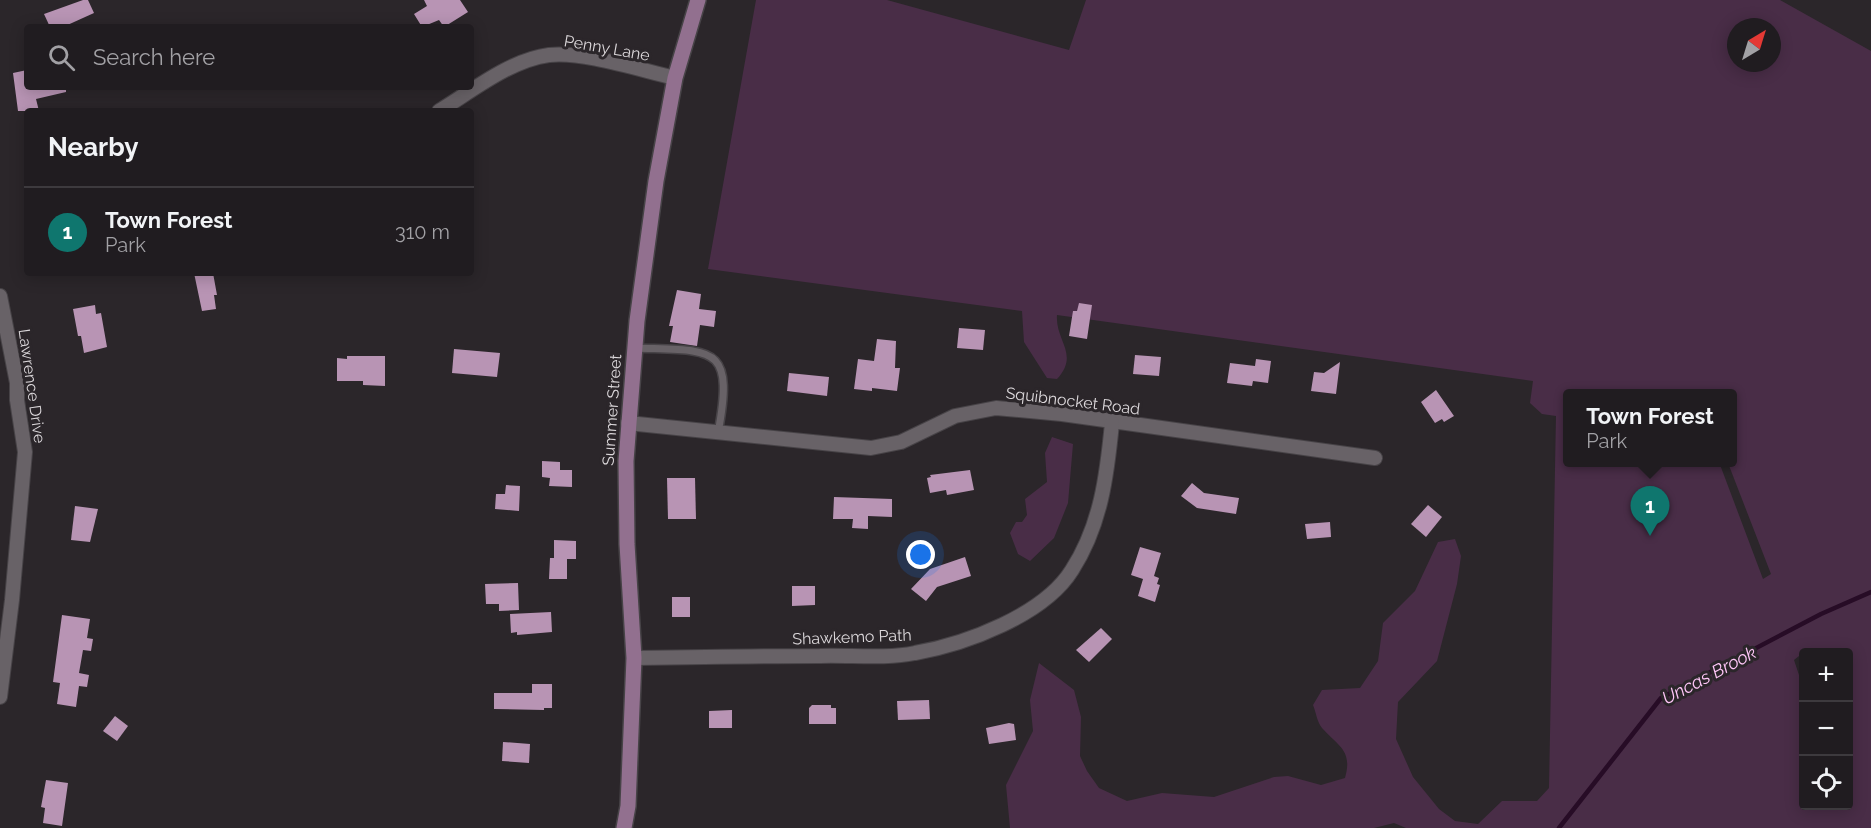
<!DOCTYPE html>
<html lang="en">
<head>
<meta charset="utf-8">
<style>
  :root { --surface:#201c20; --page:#282529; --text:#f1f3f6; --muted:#a2a1a5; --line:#3d3a3e; --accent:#0f766e }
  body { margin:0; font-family:Raleway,sans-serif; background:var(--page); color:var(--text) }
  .controls { position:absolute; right:18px; bottom:18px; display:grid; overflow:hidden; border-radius:6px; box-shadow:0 3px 15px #0003 }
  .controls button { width:54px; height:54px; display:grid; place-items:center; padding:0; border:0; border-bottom:2px solid var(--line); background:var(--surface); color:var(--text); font:30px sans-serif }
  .compass { position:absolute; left:1727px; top:18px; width:54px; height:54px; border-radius:50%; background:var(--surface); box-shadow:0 3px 15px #0003; rotate:38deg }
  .you { position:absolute; left:921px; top:555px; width:21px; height:21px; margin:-15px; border:4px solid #fff; border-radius:50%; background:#1a73e8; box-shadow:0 0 0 9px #1a73e833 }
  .badge { display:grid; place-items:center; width:39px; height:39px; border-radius:50%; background:var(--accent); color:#fff; font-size:20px; font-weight:700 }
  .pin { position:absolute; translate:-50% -50px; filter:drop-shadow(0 2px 3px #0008) }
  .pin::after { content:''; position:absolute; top:32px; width:21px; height:18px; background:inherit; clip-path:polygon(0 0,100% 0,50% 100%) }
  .popup { position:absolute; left:1563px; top:389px; width:174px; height:78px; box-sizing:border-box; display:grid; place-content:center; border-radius:6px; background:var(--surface); filter:drop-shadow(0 2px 4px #0005); font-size:20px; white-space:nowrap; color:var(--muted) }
  .popup b { font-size:22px; color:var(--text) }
  .popup::after { content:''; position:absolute; left:50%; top:100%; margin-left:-12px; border:12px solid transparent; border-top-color:var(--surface) }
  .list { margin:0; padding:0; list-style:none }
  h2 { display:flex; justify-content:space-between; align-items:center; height:78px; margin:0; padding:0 24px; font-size:26px }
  h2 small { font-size:20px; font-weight:400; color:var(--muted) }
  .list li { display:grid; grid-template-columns:39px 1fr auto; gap:18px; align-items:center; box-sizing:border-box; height:90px; padding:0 24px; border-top:2px solid var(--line) }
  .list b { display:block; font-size:22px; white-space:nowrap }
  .list p { margin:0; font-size:20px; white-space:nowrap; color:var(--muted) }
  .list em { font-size:20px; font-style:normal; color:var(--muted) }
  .icon { flex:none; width:33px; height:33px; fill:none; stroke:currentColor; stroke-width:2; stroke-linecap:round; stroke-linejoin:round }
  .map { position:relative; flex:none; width:1871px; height:828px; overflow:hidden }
  .search { position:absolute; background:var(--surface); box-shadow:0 3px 15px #0003; left:24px; top:24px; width:450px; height:66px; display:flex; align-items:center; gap:15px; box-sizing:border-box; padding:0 21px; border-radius:6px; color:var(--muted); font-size:22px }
  .panel { position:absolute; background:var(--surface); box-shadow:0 3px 15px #0003; left:24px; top:108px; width:450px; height:168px; border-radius:6px }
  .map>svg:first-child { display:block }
</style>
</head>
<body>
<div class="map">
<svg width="1871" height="828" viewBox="0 0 1871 828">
  <rect width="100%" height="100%" fill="#2b262a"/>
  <!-- green -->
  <g fill="#492d47" fill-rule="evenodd">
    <path d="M756 0H887L1069 50 1086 0H1780L1871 51V828H1406L1394 823 1374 828H1010L1006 785 1033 731 1030 700 1039 663 1074 690 1081 717 1080 756 1087 771 1099 788 1127 801 1162 793 1214 797 1274 777 1288 776 1321 785 1345 778C1353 750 1338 746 1322 728 1317 722 1316 712 1313 705L1322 690 1360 688 1378 661 1383 623 1415 591 1438 542 1455 539 1461 556 1457 584 1437 661 1398 702 1396 739 1413 777 1439 809 1455 821 1478 824 1502 801H1537L1549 788 1556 416 1542 414 1530 403 1533 381 1057 315C1055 341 1080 354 1057 379L1047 378 1024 342 1022 311 708 269ZM1736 27H1772V63H1736ZM1568 394H1732V462L1728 463 1771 574 1763 579 1719 462H1568ZM1804 652H1848V806H1804L1803 687 1794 660Z"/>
    <path d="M1052 437 1073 444 1068 503 1054 538 1030 561 1018 554 1010 533 1016 522H1022L1027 515 1025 499 1047 482 1045 453Z"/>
  </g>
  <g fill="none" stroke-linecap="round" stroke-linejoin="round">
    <!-- stream -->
    <path stroke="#270c26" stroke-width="4.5" d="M1559 828 1661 698 1821 614 1871 592"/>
  </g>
  <!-- building -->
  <g fill="#b894b4">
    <path d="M83 0H88L94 13 63 27H50L44 14Z"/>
    <path d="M424 0H460L468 12 444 27 439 20 422 27 414 14 427 6Z"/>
    <path d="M27 70V87H66V92L36 99 39 111H18L13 73Z"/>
    <path d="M194 273H213L217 295H214L216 309 202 311Z"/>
    <path d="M677 290 701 294 699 309 716 311 714 327 700 325 697 346 670 342 673 326H669Z"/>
    <path d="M1079 303 1092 305 1087 339 1069 336 1073 311H1077Z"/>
    <path d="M95 305 96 314 101 313 107 347 84 353 81 336H78L73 309Z"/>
    <path d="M959 328 985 330 983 350 957 348Z"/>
    <path d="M877 339 896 341 895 368H900L897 391 872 388V391L854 389 858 359 874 361Z"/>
    <path d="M454 349 500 353 497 377 452 373Z"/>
    <path d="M1135 355 1161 357 1159 376 1133 374Z"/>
    <path d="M347 356H385V386L363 385V381H337V358L347 359Z"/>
    <path d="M1256 359 1271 361 1268 383 1253 381 1252 386 1227 383 1230 363 1255 366Z"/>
    <path d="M1340 362 1336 394 1311 391 1314 372 1324 373Z"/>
    <path d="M789 373 829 377 827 396 787 391Z"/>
    <path d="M1436 390 1454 416 1444 422 1442 419 1435 423 1421 402Z"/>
    <path d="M542 461 560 462V470H572V487L549 486 550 478 542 477Z"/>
    <path d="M970 470 974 490 947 495 946 490 930 493 927 478 931 477 930 475Z"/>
    <path d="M667 478H695L696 519H668Z"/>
    <path d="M1192 483 1204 493 1239 498 1236 514 1197 508 1181 496Z"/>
    <path d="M506 485 520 486 519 511 495 509 496 494H505Z"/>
    <path d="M834 497 892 499V517L868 516V529L852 528 853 519H833Z"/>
    <path d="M1428 505 1442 517 1426 537 1411 524Z"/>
    <path d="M75 506 98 509 90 542 71 540Z"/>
    <path d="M1330 522 1331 537 1307 539 1305 524Z"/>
    <path d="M554 540 576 541V559H567V579H549L550 558H554Z"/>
    <path d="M1140 547 1161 553 1154 576 1159 578 1157 584 1160 585 1155 602 1138 596 1143 579 1131 575Z"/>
    <path d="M965 557 971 576 937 587 926 601 911 589 930 569Z"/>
    <path d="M518 583 519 610 499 611V604H486L485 584Z"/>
    <path d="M792 586H815V605L792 606Z"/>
    <rect x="672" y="597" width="18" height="20"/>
    <path d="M551 612 552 632 517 635V632L511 633 510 614Z"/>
    <path d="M62 615 90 619 87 638 93 639 91 651 83 650 79 673 89 675 87 687 79 686 76 707 57 704 60 683 53 682Z"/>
    <path d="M1101 628 1112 639 1089 662 1076 650Z"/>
    <path d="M532 684H552V708H544V710L494 709V693H532Z"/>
    <path d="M929 700 930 719 898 720 897 701Z"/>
    <path d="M812 705H831V708H836V724H809V708Z"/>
    <path d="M732 710V728H709V711Z"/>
    <path d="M115 716 128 726 117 741 103 731Z"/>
    <path d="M1009 723 1014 724 1016 740 989 744 986 728Z"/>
    <path d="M503 742 530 744 529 763 502 761Z"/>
    <path d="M46 780 68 783 62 826 43 823 45 808 41 807Z"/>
  </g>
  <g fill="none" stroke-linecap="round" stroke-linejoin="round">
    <!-- service casing -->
    <g stroke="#474347" stroke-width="10">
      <path id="service" d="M635 348C713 351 735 343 718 433"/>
    </g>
    <!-- minor casing -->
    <g stroke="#474347" stroke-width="16">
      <g id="minor">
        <path d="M439 111C472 91 510 60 549 55 583 51 640 70 675 78"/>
        <path d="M0 296 17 383V400L25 452 12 600 0 697"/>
        <path d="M628 423 871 448 901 442 955 416 996 408 1062 414 1375 458"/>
        <path d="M634 658C696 657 758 656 820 656 851 655 885 659 915 653 966 644 1044 615 1072 570 1101 525 1107 475 1112 423"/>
      </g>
    </g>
    <!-- secondary casing -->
    <g stroke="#474347" stroke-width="18">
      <path id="secondary" d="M624 828 628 806 634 658 627 544 626 461 637 321 656 181 675 78 698 0"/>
    </g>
    <!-- service -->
    <use href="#service" stroke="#686267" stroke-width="7"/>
    <!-- minor -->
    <use href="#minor" stroke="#686267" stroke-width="14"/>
    <!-- secondary -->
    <use href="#secondary" stroke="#92708f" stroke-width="15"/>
  </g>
  <g text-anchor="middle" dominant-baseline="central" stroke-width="6" stroke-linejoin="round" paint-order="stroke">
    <!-- street labels -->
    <g font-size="16" fill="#dcd8db" stroke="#2b262a">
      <text transform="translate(607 48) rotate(10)">Penny Lane</text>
      <text transform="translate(32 386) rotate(82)">Lawrence Drive</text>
      <text transform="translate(1073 401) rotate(7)">Squibnocket Road</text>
      <text transform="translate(612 410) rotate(-86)">Summer Street</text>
      <text transform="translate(852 637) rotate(-2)">Shawkemo Path</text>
    </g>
    <!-- water labels -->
    <g font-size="18" font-style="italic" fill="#ffc6f8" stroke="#2b262a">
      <text transform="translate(1709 675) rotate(-28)">Uncas Brook</text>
    </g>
  </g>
</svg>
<div class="controls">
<button>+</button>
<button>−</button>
<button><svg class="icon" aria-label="locate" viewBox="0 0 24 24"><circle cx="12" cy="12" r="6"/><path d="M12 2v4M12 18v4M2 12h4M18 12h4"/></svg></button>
</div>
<svg class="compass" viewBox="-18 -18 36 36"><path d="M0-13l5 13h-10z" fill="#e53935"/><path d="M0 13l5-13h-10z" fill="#a2a1a5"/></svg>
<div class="you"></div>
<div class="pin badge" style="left:1650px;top:536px">1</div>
<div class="popup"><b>Town Forest</b>Park</div>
<div class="search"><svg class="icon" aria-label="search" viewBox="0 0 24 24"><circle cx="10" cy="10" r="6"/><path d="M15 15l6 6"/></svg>Search here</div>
<section class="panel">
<h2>Nearby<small></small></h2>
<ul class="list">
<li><span class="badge">1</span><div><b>Town Forest</b><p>Park</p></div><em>310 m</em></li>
</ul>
</section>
</div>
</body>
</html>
